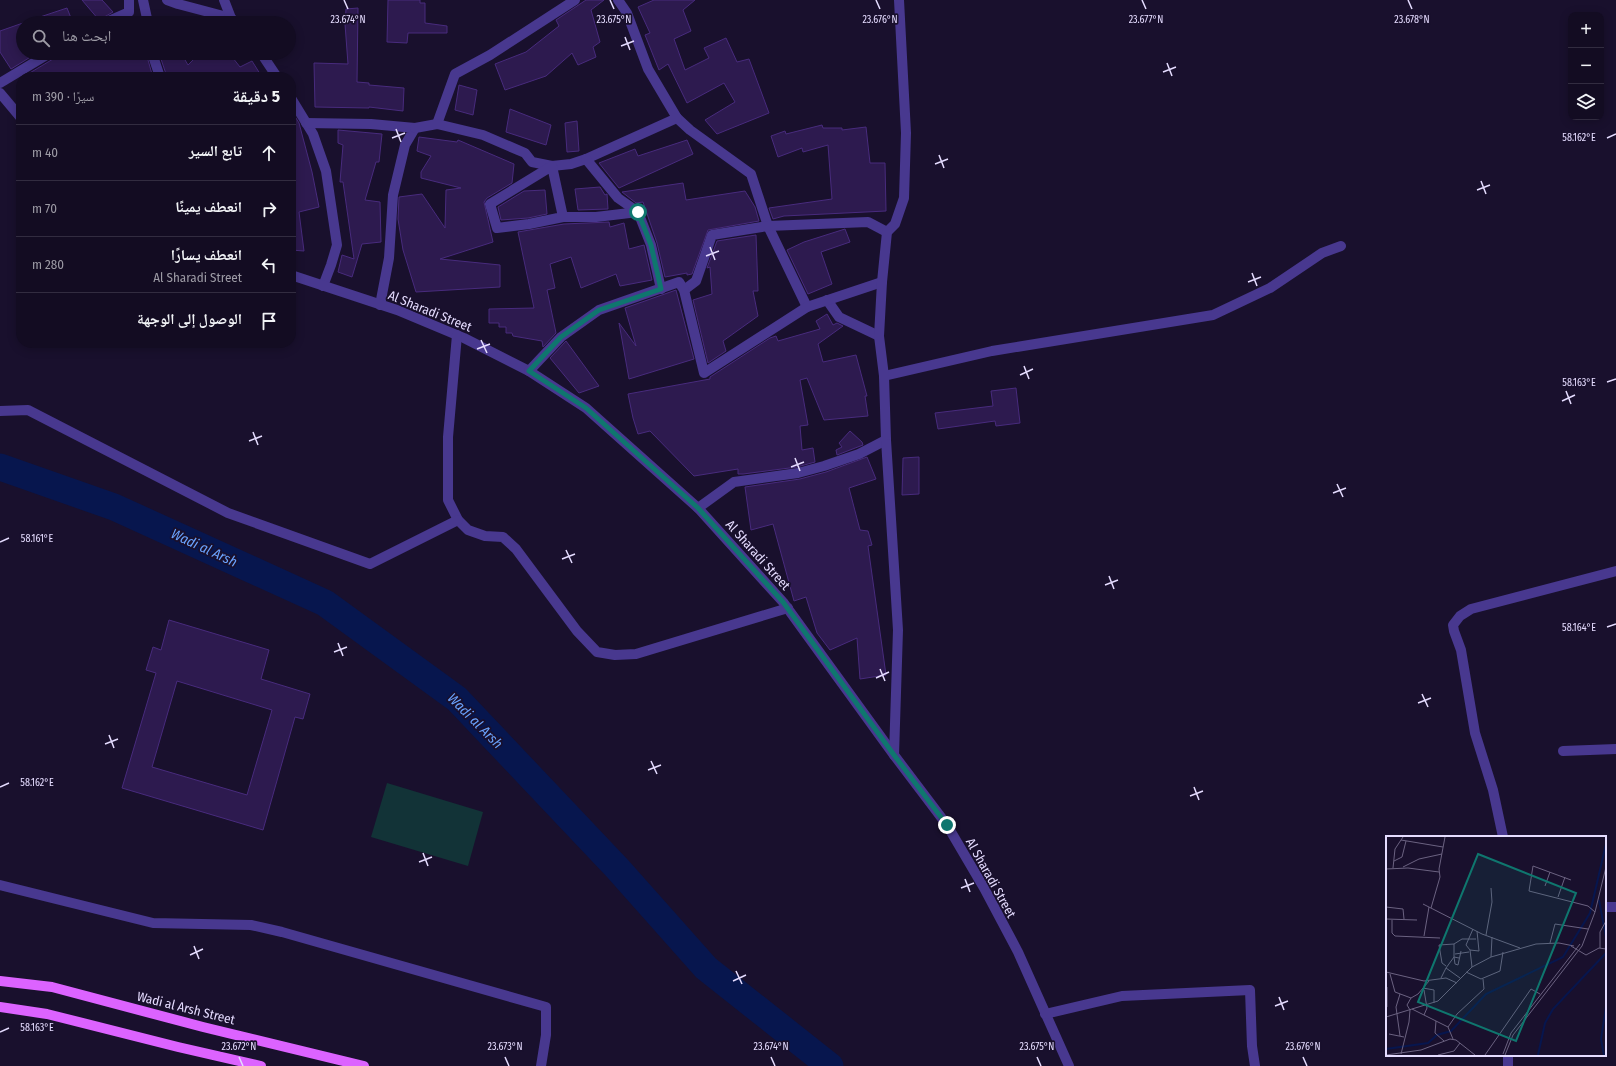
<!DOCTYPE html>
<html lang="ar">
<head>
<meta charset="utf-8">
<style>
  :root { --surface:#130c22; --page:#201a2f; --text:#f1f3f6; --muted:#9d9ba5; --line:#322c40 }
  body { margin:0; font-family:"Fira Sans Condensed","Noto Naskh Arabic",sans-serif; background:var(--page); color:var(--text); direction:rtl }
  .controls { position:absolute; right:12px; top:12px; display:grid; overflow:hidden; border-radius:8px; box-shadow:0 2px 10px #0003 }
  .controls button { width:36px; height:36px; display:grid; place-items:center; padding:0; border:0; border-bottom:1px solid var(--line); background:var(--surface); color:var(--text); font:20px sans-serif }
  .stop { position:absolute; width:12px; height:12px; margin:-9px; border:3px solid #0f766e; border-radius:50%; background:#fff }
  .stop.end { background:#0f766e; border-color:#fff; box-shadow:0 1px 4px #0008 }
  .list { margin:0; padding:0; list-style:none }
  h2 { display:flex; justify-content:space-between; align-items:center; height:52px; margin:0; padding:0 16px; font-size:17px }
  h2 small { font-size:13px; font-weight:400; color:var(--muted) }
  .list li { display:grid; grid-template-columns:26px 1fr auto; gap:12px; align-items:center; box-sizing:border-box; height:56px; padding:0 16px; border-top:1px solid var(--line) }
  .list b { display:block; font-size:15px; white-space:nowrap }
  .list p { margin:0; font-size:13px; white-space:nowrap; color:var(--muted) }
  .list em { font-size:13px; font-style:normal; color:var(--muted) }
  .icon { flex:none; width:22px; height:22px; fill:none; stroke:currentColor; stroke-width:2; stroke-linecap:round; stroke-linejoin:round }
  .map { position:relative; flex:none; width:1616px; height:1066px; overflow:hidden; direction:ltr }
  .search { position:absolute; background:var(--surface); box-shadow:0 2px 10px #0003; left:16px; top:16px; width:280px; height:44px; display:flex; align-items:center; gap:10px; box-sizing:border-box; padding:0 14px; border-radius:22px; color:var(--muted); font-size:15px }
  .panel { position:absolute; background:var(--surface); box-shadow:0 2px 10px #0003; left:16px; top:72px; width:280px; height:276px; border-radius:16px; direction:rtl }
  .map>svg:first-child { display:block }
</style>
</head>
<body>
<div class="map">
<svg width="1616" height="1066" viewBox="0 0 1616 1066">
  <rect width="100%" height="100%" fill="#19102d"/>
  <!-- green -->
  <path fill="#123337" d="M387 783 483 812 468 866 371 837Z"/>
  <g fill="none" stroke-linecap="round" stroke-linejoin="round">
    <!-- river -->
    <path stroke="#07164e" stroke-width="27" d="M0 467 114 507 325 603 457 699 618 869 706 968 830 1066"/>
  </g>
  <!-- building -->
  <g fill="#2d1a4f" stroke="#482b7d" fill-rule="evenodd">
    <path d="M82 0H102L113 12 99 20Z"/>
    <path d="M388 0H420V3H425V23L447 26V33H408L407 43 387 42Z"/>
    <path d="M586 0H604L591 10 600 42 593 47 596 57 578 65 572 53 546 76 505 90 495 64 526 52 559 26 556 20Z"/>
    <path d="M654 0H695L683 10 691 31 674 39 685 70 709 58 704 48 726 38 737 62 749 59 769 113 717 134 705 120 735 102 724 83 687 103 668 64 659 70 645 35 650 33 638 7Z"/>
    <path d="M67 8 73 23H28V21Z"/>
    <path d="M358 8 357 82 369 83V85L404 88 403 111 369 107V108L315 107 314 63 348 64 345 24 346 9Z"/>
    <path d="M23 23V53H37L11 69 0 52V31Z"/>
    <path d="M56 53H146L152 74 127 77H23L53 59Z"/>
    <path d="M159 53H181L188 65 200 53H229L240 67 252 61 262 77H167Z"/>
    <path d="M459 85 477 90 473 115 455 110Z"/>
    <path d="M510 109 551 125 546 145 506 132Z"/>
    <path d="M291 110 299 123 312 172 319 207 299 212 304 251 291 250Z"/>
    <path d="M577 121 579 151 567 152 565 123Z"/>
    <path d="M822 125 823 128H842V130L866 127 870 163H885L886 211 784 216 773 219 769 208 832 199 828 145 803 152 802 148 778 157 771 136 785 131 786 134Z"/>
    <path d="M338 130 382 134 379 162H376L365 200 380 202 381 242 362 244 352 277 338 272 342 255 354 259 343 182H340L343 145 338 143Z"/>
    <path d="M419 137 457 142 458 140 514 164 512 183 487 198 484 202 493 242 440 259 500 265V287L416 292 403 250 398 219 399 197 422 194 445 228 446 190 461 188 421 178V172L431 156 417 151Z"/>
    <path d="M687 140 693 154 619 188 599 163 635 149 638 156Z"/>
    <path d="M683 183 686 200 745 191 755 207 759 221 708 230 692 274 687 275V273L665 277 657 243 643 202 636 203 622 192Z"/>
    <path d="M600 187 605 195 607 194 608 209 578 210 575 189Z"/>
    <path d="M545 190 547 214 528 218 501 220 498 207 524 191Z"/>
    <path d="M609 222 610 227 624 223 629 249 644 245 652 280 620 286 616 274 581 288 571 257 550 264 555 288 547 290 556 333 543 347 542 341 513 336 512 333H506V327H499V323H489V309L534 308 518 232 564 224Z"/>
    <path d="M845 229 850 242 821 252 832 284 808 294 787 250 804 242Z"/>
    <path d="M756 235 758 291H753L758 316 723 341 726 351 708 363 693 300 712 294 710 267 707 268 717 241Z"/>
    <path d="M676 290 694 359 629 379 619 323 636 346 625 308Z"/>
    <path d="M827 314 833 325 837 323 843 326 818 344 823 362 856 355 867 396H865L868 416 824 420 807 378 800 380 808 425 800 426 802 450 813 448 815 462 797 467 743 474H738V469L694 476 650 431 638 434 633 418 628 394 710 379V377L770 338 776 336 778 341 820 329 816 321Z"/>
    <path d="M566 341 599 386 579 393 550 358Z"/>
    <path d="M1016 388 1020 423 996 426 995 421 938 429 935 413 993 406 991 391Z"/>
    <path d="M850 431 862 442 863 445 837 455 836 450 842 447 839 443Z"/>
    <path d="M867 457 876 479 849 488 860 530 868 531 872 545 868 546 886 675 860 679 857 638 830 650 817 633 806 597 794 601 773 524 751 530 745 487 800 479 826 472Z"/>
    <path d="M919 457V494L902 495 903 458Z"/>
    <path d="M169 620 269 650 261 679 310 694 303 719 295 717 263 830 122 788 156 673 146 670 153 647 161 650ZM177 681 272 710 247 795 152 767Z"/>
  </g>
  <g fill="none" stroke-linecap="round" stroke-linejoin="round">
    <!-- minor -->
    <g stroke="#48388f" stroke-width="10">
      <path d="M143 0 148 23"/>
      <path d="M167 0 178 4 231 18"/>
      <path d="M224 0 231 18 236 23"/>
      <path d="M104 23 129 12V0"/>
      <path d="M152 53 160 77"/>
      <path d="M261 53 277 77"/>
      <path d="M0 83 50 53"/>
      <path d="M0 93 21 118"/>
      <path d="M291 98 313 134 326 171 337 245 331 265 323 286"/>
      <path d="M677 118 690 130 751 174 768 226 807 307"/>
      <path d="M306 123 371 124 415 128 405 145 393 195 389 258 380 305"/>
      <path d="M437 124 455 74 490 55 575 0"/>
      <path d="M415 128 437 124 483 135 525 153 532 162 552 166 571 164 586 159 677 118 648 69 627 13 618 0"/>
      <path d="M586 159 618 198 638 212 651 245 661 289"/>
      <path d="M563 217 552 166 490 204 497 228 529 224 563 217H596L638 212"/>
      <path d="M291 275 397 310 464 338 529 371 586 408 698 508 783 602 894 755 947 825 984 888 1018 952 1069 1066"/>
      <path d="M684 290 696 281 712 235 768 226 868 222 887 232"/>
      <path d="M827 300 839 317 879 336"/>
      <path d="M457 335 448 437V500L458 520 468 530 485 536 503 537 516 549 577 631 597 652 615 655 636 654 788 608"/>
      <path d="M529 371 561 337 599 310 679 282 684 290 704 373 807 307 882 282"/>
      <path d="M884 376 992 351 1213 315 1270 288 1322 253 1341 246"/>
      <path d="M0 411 28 410 228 513 370 564 458 520"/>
      <path d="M698 508 734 482 798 473 824 466 859 454 886 440"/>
      <path d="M1563 751 1616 749"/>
      <path d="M894 755 898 630 886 440 884 376 879 336 882 282 887 232 895 224 904 198 906 133 899 0"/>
      <path d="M1503 837 1493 790 1475 733 1461 650 1454 631 1453 625 1460 616 1471 609 1616 571"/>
      <path d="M0 885 153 923 251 925 282 932 546 1007V1035L541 1066"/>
      <path d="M1605 907H1616"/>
      <path d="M1045 1014 1122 996 1250 990 1252 1046 1255 1066"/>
      <path d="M1508 1055V1066"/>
    </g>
    <!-- major -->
    <g stroke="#dc63ff" stroke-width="10">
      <path d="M0 981 52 987 203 1027 364 1066"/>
      <path d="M0 1007 47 1014 178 1047 261 1066"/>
    </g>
  </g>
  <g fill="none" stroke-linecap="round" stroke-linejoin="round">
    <!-- route -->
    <path stroke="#0f766e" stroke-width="5" d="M638 212 651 245 661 289 599 310 561 337 529 371 586 408 698 508 783 602 894 755 947 825"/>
  </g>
  <!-- ticks -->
  <path fill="none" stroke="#e5dcff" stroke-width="1.5" d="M344 0 348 9M610 0 614 9M876 0 880 9M1142 0 1146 9M1408 0 1412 9M625 37 630 50M621 46 634 41M1167 63 1172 76M1163 72 1176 67M396 129 401 142M392 138 405 133M1607 138 1616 134M939 155 944 168M935 164 948 159M1481 181 1486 194M1477 190 1490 185M710 247 715 260M706 256 719 251M1252 273 1257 286M1248 282 1261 277M481 340 487 353M477 349 490 344M1024 366 1029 379M1020 375 1033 369M1607 382 1616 379M1566 391 1571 404M1562 401 1575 395M253 432 258 445M249 441 262 436M795 458 800 471M791 467 804 462M1337 484 1343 497M1333 493 1346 488M0 542 9 538M566 550 572 563M562 559 575 554M1109 576 1114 589M1105 585 1118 580M1607 627 1616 624M338 643 343 656M334 652 347 647M880 669 885 681M876 678 889 672M1422 694 1428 707M1418 703 1431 698M109 735 114 748M105 744 118 739M651 761 657 774M648 770 661 765M0 787 9 783M1194 787 1199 800M1190 796 1203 791M423 853 428 866M419 862 432 857M965 879 970 892M961 888 974 883M194 946 199 959M190 955 203 949M736 971 742 984M733 981 746 975M1279 997 1284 1010M1275 1006 1288 1001M0 1032 9 1028M239 1057 243 1066M505 1057 509 1066M771 1057 775 1066M1037 1057 1041 1066M1303 1057 1307 1066"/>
  <g text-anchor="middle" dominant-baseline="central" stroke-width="3.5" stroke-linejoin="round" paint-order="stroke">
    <!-- street labels -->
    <g font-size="13" fill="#e5dcff" stroke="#19102d">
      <text transform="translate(430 311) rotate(22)">Al Sharadi Street</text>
      <text transform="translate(758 555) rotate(48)">Al Sharadi Street</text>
      <text transform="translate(991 878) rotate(61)">Al Sharadi Street</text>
      <text transform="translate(186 1008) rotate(14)">Wadi al Arsh Street</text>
    </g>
    <!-- water labels -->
    <g font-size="14" font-style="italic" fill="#6aa3ff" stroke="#19102d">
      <text transform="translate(204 548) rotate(25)">Wadi al Arsh</text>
      <text transform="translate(475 721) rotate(45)">Wadi al Arsh</text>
    </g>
  </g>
  <!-- overview -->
  <g transform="translate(1386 836)">
    <rect width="220" height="220" fill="#19102d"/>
    <path fill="none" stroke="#07164e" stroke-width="2" d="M213 64 220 101M0 213 42 207 51 199 65 195 100 158 177 121 204 77 220 8M152 219 159 187 167 173 220 117M218 219 215 203 220 171"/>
    <path fill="none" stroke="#6b6281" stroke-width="1" d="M15 4 57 11M8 25 16 21 20 5M17 31 33 23 56 18M7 32 9 13 17 1M0 33 22 32 53 36M185 44 147 30 143 55 202 70 209 76M159 50 164 36M172 61 179 41M37 68 96 98 134 112M0 71 17 73 18 83M45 72 54 41 53 33 59 1M0 83 31 84M6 84V97L9 100 54 102M87 93 80 109 84 114 93 115 91 95M100 99 106 66 105 52M38 100 43 71M164 107 169 88 202 93M68 108 76 103H90M185 110 200 119 213 112 220 113M214 112V96L220 85M84 114 86 131M69 118 83 116M105 121 106 101M73 122 68 121 69 128 72 129 75 115M60 132 68 121V108L53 109 56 127 60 130M0 136 38 145 60 142 71 147M80 136 95 143 114 135 117 116M4 138 9 156 25 162 32 158 43 145M55 142 60 132 74 142M1 151V171M37 152 48 154V167M36 153 38 154 41 172 38 179M26 173 62 191 67 203M0 181 52 165 86 131 105 121 150 108 173 107 188 110M50 185 49 197 58 205M62 191 71 178 98 153 97 143M3 198 18 201M14 200 10 171 14 158M15 218 23 186 24 174 21 169 25 162M117 218 125 197 194 108M0 219 35 214 64 203 70 204 89 219M52 219 68 215 74 207M99 219 145 153 154 158M119 219 127 199 196 110 209 76 220 31"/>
    <path fill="#0f766e" fill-opacity="0.15" stroke="#0f766e" stroke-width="2" d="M92 18 190 57 130 205 32 166Z"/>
    <rect width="220" height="220" fill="none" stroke="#e5dcff" stroke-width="2"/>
  </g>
  <g font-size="10" text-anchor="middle" fill="#e5dcff" stroke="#19102d" stroke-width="3.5" stroke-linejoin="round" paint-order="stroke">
    <text x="348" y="23">23.674°N</text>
    <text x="614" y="23">23.675°N</text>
    <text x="880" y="23">23.676°N</text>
    <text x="1146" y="23">23.677°N</text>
    <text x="1412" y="23">23.678°N</text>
    <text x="1579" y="141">58.162°E</text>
    <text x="1579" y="386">58.163°E</text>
    <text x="37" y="542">58.161°E</text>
    <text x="1579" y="631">58.164°E</text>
    <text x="37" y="786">58.162°E</text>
    <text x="37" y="1031">58.163°E</text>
    <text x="239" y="1050">23.672°N</text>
    <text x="505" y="1050">23.673°N</text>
    <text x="771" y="1050">23.674°N</text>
    <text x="1037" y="1050">23.675°N</text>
    <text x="1303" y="1050">23.676°N</text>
  </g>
</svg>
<div class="controls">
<button>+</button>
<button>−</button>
<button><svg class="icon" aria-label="layers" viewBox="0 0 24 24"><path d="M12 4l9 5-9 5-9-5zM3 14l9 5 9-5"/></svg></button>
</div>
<div class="stop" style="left:638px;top:212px"></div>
<div class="stop end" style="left:947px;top:825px"></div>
<div class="search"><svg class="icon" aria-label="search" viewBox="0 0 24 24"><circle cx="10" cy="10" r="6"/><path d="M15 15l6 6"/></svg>ابحث هنا</div>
<section class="panel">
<h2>5 دقيقة<small>سيرًا · 390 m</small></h2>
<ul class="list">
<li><svg class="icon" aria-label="ahead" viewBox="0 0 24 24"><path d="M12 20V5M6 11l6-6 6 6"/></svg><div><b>تابع السير</b></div><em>40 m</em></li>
<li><svg class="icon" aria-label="right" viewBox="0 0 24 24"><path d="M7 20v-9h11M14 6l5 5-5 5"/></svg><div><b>انعطف يمينًا</b></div><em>70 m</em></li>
<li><svg class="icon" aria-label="left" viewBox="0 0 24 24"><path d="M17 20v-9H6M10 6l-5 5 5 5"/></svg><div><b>انعطف يسارًا</b><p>Al Sharadi Street</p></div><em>280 m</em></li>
<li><svg class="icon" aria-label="arrive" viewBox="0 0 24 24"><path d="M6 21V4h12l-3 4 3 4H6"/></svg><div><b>الوصول إلى الوجهة</b></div></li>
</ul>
</section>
</div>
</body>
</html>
